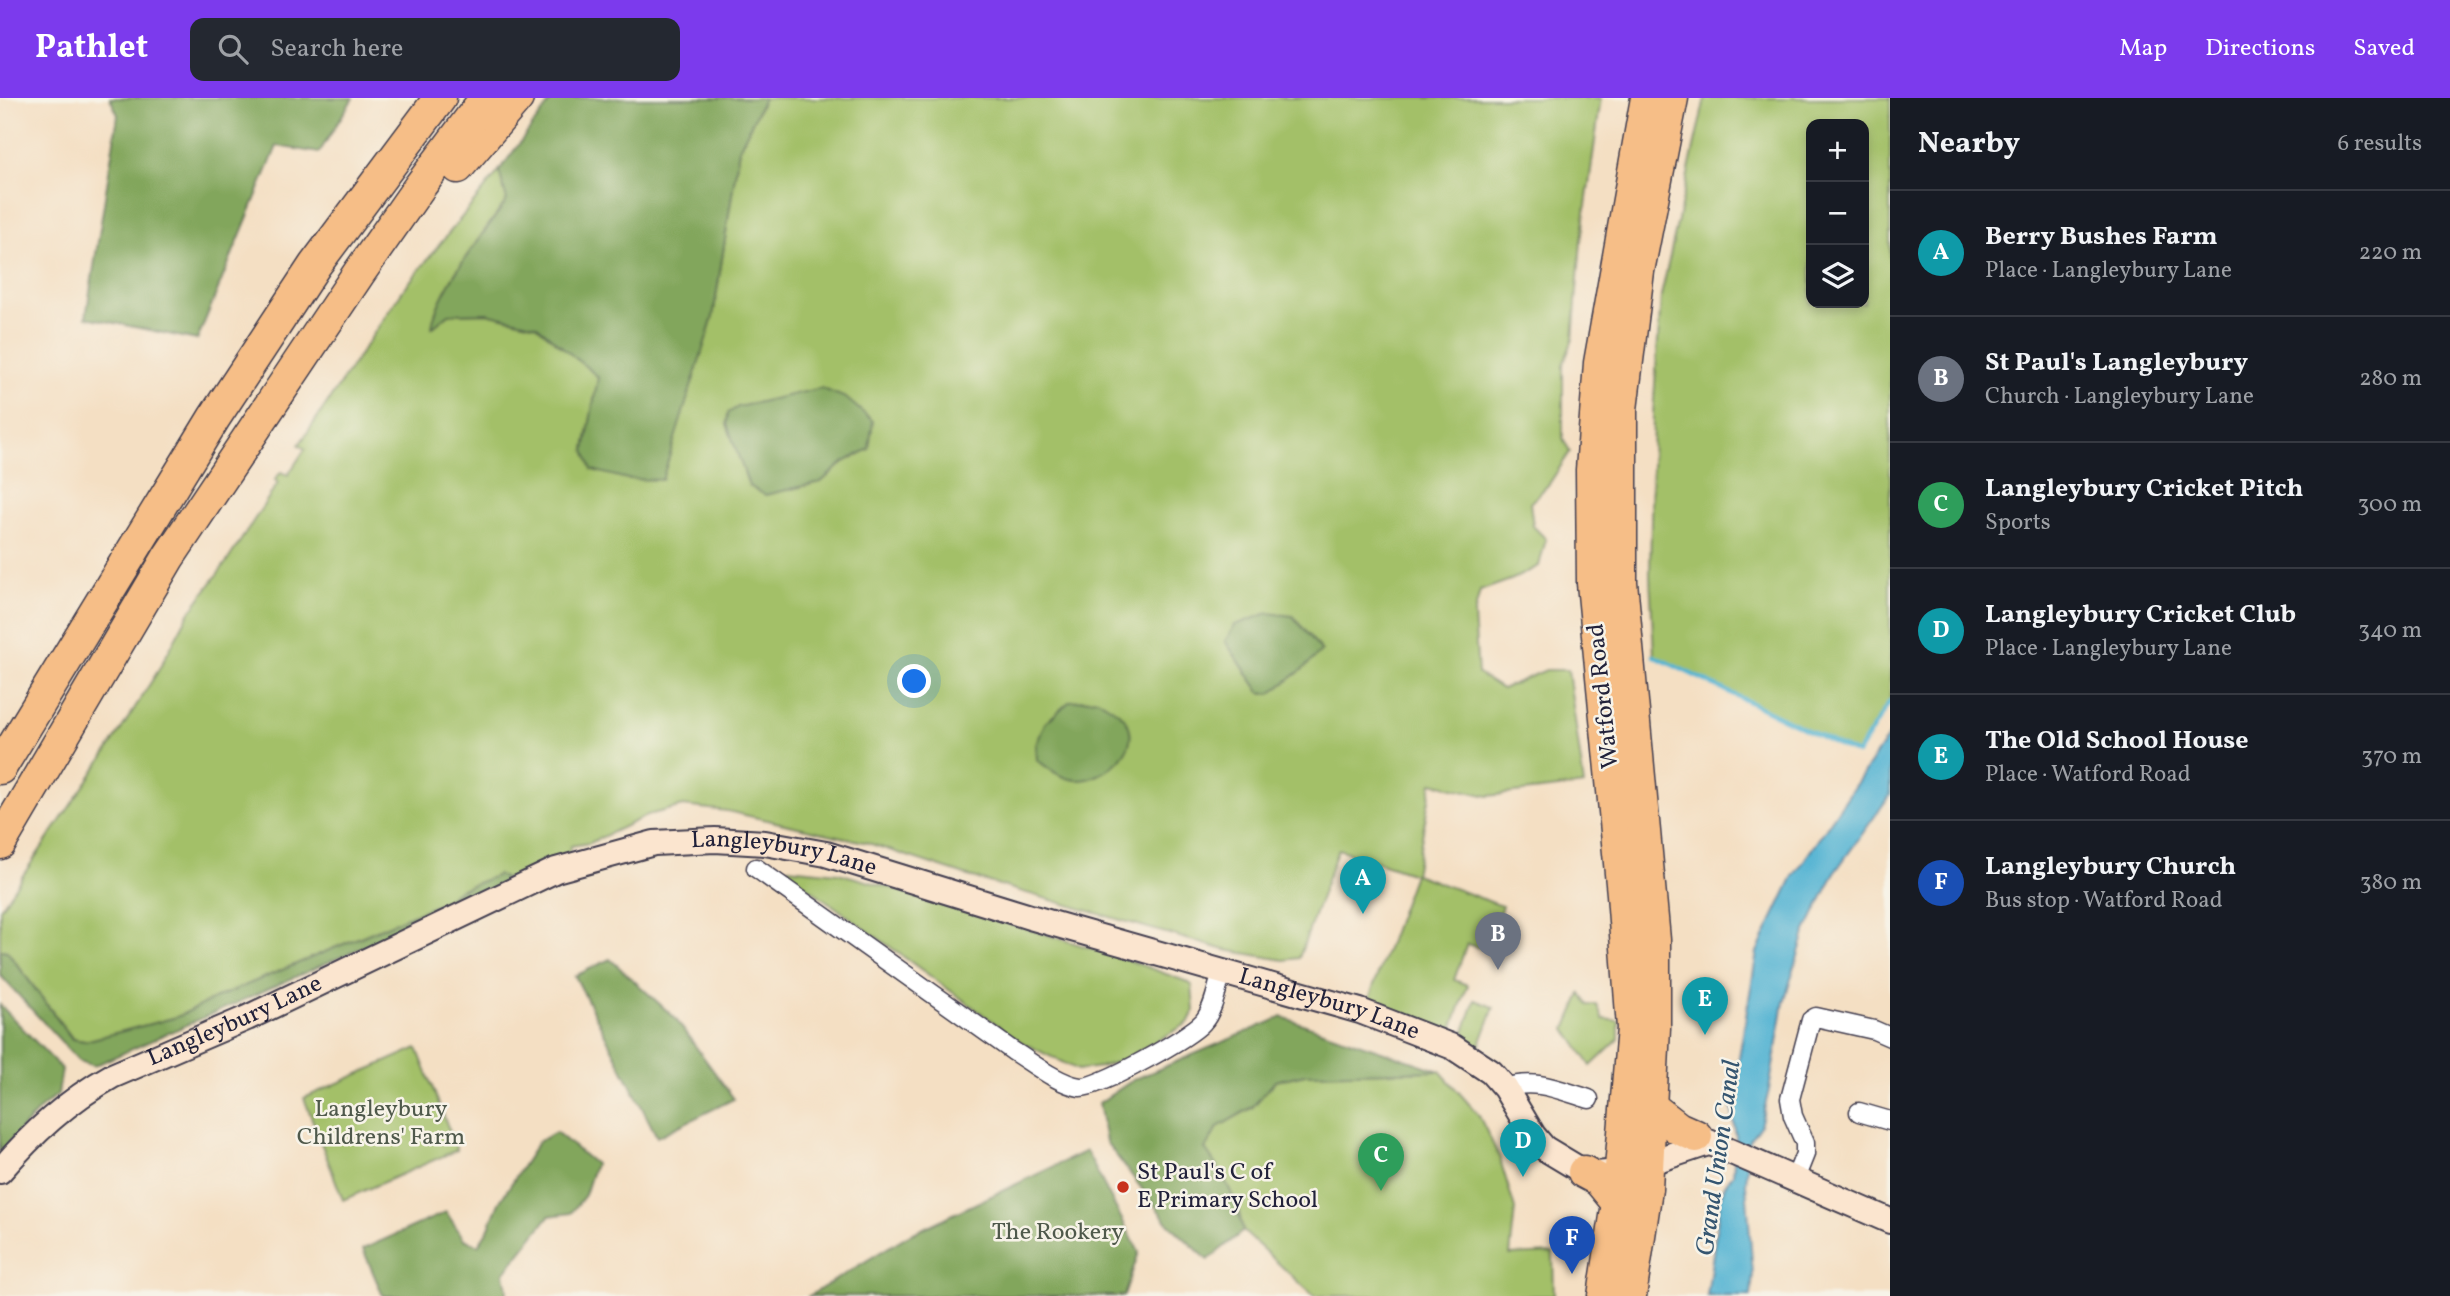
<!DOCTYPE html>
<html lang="en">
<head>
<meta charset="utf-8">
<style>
  :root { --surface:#171b24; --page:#242831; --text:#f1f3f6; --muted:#9ea1a6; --line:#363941; --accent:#7c3aed }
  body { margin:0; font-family:Vollkorn,serif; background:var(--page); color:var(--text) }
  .controls { position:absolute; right:21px; top:21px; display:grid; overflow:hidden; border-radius:14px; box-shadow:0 4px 10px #0003 }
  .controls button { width:63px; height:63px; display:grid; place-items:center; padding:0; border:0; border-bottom:2px solid var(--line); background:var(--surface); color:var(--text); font:35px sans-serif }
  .you { position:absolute; left:915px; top:584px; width:24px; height:24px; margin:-18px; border:5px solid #fff; border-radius:50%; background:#1a73e8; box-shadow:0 0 0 10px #1a73e833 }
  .badge { display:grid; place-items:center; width:46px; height:46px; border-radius:50%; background:var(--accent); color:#fff; font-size:23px; font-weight:700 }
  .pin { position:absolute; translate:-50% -58px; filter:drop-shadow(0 2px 4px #0008) }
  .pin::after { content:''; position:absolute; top:37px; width:24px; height:21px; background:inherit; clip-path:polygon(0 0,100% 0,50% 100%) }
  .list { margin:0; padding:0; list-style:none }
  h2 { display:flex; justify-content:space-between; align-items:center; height:91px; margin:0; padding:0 28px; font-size:30px }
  h2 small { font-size:23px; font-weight:400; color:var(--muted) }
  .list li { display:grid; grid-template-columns:46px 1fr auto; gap:21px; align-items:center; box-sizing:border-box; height:126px; padding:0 28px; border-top:2px solid var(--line) }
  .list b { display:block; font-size:26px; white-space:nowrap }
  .list p { margin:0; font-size:23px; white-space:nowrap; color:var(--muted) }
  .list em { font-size:23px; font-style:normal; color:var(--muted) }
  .icon { flex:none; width:38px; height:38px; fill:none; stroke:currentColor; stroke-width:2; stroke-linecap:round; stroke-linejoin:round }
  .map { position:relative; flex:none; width:1890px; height:1198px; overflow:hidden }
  header { display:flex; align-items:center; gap:42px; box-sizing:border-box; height:98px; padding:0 35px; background:var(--accent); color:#fff }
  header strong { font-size:33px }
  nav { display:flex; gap:38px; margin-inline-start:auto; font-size:24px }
  .search { width:490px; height:63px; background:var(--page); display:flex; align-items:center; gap:18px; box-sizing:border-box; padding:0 24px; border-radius:14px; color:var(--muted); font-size:26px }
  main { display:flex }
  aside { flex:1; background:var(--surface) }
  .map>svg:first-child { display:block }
</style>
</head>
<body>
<header>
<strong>Pathlet</strong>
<div class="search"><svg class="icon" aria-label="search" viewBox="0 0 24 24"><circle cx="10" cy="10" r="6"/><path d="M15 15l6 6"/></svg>Search here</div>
<nav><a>Map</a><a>Directions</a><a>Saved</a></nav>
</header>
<main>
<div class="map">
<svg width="1890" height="1198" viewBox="0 0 1890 1198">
  <rect width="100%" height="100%" fill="#f7f3e8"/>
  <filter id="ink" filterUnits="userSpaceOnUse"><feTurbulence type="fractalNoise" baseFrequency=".0143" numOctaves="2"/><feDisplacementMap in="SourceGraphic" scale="14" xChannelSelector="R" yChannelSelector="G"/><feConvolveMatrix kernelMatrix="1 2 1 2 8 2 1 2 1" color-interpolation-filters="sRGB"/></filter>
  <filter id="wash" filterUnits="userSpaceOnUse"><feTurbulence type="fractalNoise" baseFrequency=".00686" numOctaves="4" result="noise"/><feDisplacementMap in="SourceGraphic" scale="28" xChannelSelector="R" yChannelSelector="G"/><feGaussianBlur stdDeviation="1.57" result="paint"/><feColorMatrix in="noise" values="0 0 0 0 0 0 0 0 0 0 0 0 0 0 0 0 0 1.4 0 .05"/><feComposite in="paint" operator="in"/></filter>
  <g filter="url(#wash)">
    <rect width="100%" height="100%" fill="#f4dfc3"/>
    <!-- green -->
    <g fill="#a3c068" stroke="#627152" stroke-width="2" fill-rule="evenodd">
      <path d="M764 0H1601L1581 143 1573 241 1563 267V340L1570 354 1549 386 1530 405 1533 428 1546 441 1539 468 1513 481 1480 493 1474 517 1478 576 1502 591 1546 572H1568L1584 687 1488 698 1432 685 1415 776 1502 808 1486 852 1467 846 1454 882 1468 887 1449 939 1366 909 1414 776 1338 751 1299 860 1284 862 1225 852 971 779 868 745 727 713 683 708 648 717 590 745 571 748 569 755 513 779 505 781 498 777 459 792 441 805 218 899 177 919 85 943 73 941 7 853 0 852V811L107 654 158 573 189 515 228 462 278 385 275 382 281 374 288 377 305 351 299 347 403 192 499 73 507 102C486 132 435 194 433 229L449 216 487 215 537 227 599 279 585 351 713 219 739 51ZM869 351 844 364 821 384 765 397ZM1293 519 1321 553 1303 571 1270 596 1260 594 1225 543Z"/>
      <path d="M1705 0H1890V603L1857 656 1654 558 1650 477 1653 316 1661 198ZM1811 26H1864V205H1811Z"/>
      <path d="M788 770 838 775 913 796 1117 858 1185 883 1192 887 1194 913 1188 925 1125 961 1101 969 1078 972 1021 944 787 774Z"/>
      <path d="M1581 896 1588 907H1597L1603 921 1619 923V941L1591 968 1566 931Z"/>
      <path d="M1475 902 1494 909 1479 949 1461 942Z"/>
      <path d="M417 950 457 1052 343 1102 304 1000Z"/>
      <path d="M1440 973 1478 1016 1499 1058 1515 1111 1510 1157 1553 1155 1554 1198H1314L1243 1133 1237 1105 1205 1051 1218 1029 1252 1010 1275 983 1305 976Z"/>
    </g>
    <!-- forest -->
    <g fill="#82a65c" stroke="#52644c" stroke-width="2">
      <path d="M110 0H353L319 55 277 48 197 242 86 219 118 17Z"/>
      <path d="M553 0H764L739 51 713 219 662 382 627 381 592 372 585 352 598 279 536 227 487 215 449 216 432 230C436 192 485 135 507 102L499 73Z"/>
      <path d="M821 290 846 300 873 323 869 351 844 364 821 384 765 397 749 388 727 326 728 315 738 309Z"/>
      <path d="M1268 515 1293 518 1322 553 1303 571 1270 596 1260 594 1225 543 1235 527Z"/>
      <path d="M1098 601C1106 607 1119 613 1125 621 1146 649 1103 684 1076 682 1061 681 1048 670 1037 662L1036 647 1045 625 1070 603Z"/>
      <path d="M498 777 505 781 499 789 94 968 79 963 0 877V852L7 853 72 941 85 943 177 919 218 899 441 805 459 792Z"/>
      <path d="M610 861 674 919 734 1001 657 1039 575 878Z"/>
      <path d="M0 907 62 971 58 996 39 1012 0 1054Z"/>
      <path d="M1282 919 1440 973 1305 976 1275 983 1252 1009 1218 1029 1205 1051C1226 1081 1235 1097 1243 1133L1208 1162 1169 1126 1106 1044 1099 1005 1133 982Z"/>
      <path d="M556 1034 595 1066 585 1097 571 1115 549 1118 504 1175 507 1191 506 1198H383L363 1151 446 1114 464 1141 478 1147 488 1132 499 1105 538 1044Z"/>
      <path d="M1086 1053 1139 1154 1124 1198H809L907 1138Z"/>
    </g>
    <!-- water -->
    <path fill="#54b4d3" stroke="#3b6b87" stroke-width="2" d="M1890 636V697L1835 774 1805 835 1784 904 1769 992 1760 1028 1749 1042 1746 1086 1753 1176 1751 1198H1707L1721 1098 1725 1087 1733 1076 1736 1039 1731 1006 1757 854 1792 780Z"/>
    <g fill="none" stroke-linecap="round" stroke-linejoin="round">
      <!-- stream -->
      <path stroke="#54b4d3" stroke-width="4.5" d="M1654 558 1857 656 1890 603"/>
    </g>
  </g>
  <g filter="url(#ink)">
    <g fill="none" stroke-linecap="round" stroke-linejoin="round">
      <!-- street casing -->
      <g stroke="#423e4f" stroke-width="21">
        <g id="street">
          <path d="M756 770 1013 953C1031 964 1058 986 1080 989 1097 991 1190 939 1203 924 1214 912 1217 889 1222 874"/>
          <path d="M1505 990C1536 980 1559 992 1589 1001"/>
          <path d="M1859 1014 1890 1023"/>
          <path d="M1795 1081 1805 1056V1045L1793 1018 1790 1001 1811 922 1816 919 1874 932 1890 939"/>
        </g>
      </g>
      <!-- secondary casing -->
      <g stroke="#423e4f" stroke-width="28">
        <g id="secondary">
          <path d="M1695 1038 1890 1123"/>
          <path id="s1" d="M0 1073C33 1035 67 1003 112 978L247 920 556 772 654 745 715 742 765 745 826 756 1030 819 1360 913 1453 949 1491 974 1505 990 1533 1037 1544 1050 1584 1074 1595 1076 1621 1074 1708 1045"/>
        </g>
      </g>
      <!-- highway casing -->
      <g stroke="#423e4f" stroke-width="35">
        <g id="highway">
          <path d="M458 69 517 0"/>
          <path d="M0 670 214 320 315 167 440 0"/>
          <path d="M0 745 168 460 359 175 420 88 486 0"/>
          <path d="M1651 1009 1678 1030 1696 1038"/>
          <path d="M1584 1074 1599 1082 1618 1105"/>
          <path d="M1604 1198 1618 1105 1633 930 1623 796 1593 485 1592 372 1600 265 1647 0"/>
          <path d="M1630 1198 1646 1091 1654 930V842L1621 484V311L1638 173 1672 0"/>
        </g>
      </g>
      <!-- street -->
      <use href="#street" stroke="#fff" stroke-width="18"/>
      <!-- secondary -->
      <use href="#secondary" stroke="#fbe5cf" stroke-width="24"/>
      <!-- highway -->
      <use href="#highway" stroke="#f6be87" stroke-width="32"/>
    </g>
  </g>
  <!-- markers -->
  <circle fill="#c8321e" stroke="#f7f3e8" stroke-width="2.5" cx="1123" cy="1089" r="7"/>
  <g text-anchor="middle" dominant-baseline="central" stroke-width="5" stroke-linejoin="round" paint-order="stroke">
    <!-- street labels -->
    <g font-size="24" fill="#22223b" stroke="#f7f3e8">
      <text transform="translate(1604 598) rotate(-96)">Watford Road</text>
      <text stroke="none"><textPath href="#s1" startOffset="870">Langleybury Lane</textPath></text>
      <text stroke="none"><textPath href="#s1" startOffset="1437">Langleybury Lane</textPath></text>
      <text stroke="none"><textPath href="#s1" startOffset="282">Langleybury Lane</textPath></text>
    </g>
    <!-- park labels -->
    <g font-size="24" fill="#4f594b" stroke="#f7f3e8">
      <text x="381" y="1012">Langleybury<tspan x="381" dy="28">Childrens' Farm</tspan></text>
      <text x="1058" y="1135">The Rookery</text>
    </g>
    <!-- poi labels -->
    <g font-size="24" fill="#22223b" stroke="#f7f3e8" text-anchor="start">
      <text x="1137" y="1075">St Paul's C of<tspan x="1137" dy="28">E Primary School</tspan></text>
    </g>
    <!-- water labels -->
    <g font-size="26" font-style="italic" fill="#345570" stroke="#f7f3e8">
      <text transform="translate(1719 1060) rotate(-82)">Grand Union Canal</text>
    </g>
  </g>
</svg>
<div class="controls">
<button>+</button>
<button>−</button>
<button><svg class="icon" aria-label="layers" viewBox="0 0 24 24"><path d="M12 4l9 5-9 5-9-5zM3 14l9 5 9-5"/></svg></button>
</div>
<div class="you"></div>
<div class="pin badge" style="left:1363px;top:816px;background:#0f9aa8">A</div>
<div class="pin badge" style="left:1498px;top:872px;background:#6b7280">B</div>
<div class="pin badge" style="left:1381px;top:1093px;background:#2e9e5b">C</div>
<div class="pin badge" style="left:1523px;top:1079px;background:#0f9aa8">D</div>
<div class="pin badge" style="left:1705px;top:937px;background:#0f9aa8">E</div>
<div class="pin badge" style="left:1572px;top:1176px;background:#1a4fb4">F</div>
</div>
<aside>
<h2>Nearby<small>6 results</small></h2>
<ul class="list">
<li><span class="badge" style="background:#0f9aa8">A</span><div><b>Berry Bushes Farm</b><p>Place · Langleybury Lane</p></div><em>220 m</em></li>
<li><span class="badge" style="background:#6b7280">B</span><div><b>St Paul's Langleybury</b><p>Church · Langleybury Lane</p></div><em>280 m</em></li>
<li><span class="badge" style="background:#2e9e5b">C</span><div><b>Langleybury Cricket Pitch</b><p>Sports</p></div><em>300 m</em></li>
<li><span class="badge" style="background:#0f9aa8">D</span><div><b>Langleybury Cricket Club</b><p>Place · Langleybury Lane</p></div><em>340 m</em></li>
<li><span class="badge" style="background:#0f9aa8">E</span><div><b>The Old School House</b><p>Place · Watford Road</p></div><em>370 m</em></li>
<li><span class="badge" style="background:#1a4fb4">F</span><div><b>Langleybury Church</b><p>Bus stop · Watford Road</p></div><em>380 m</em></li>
</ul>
</aside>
</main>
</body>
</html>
